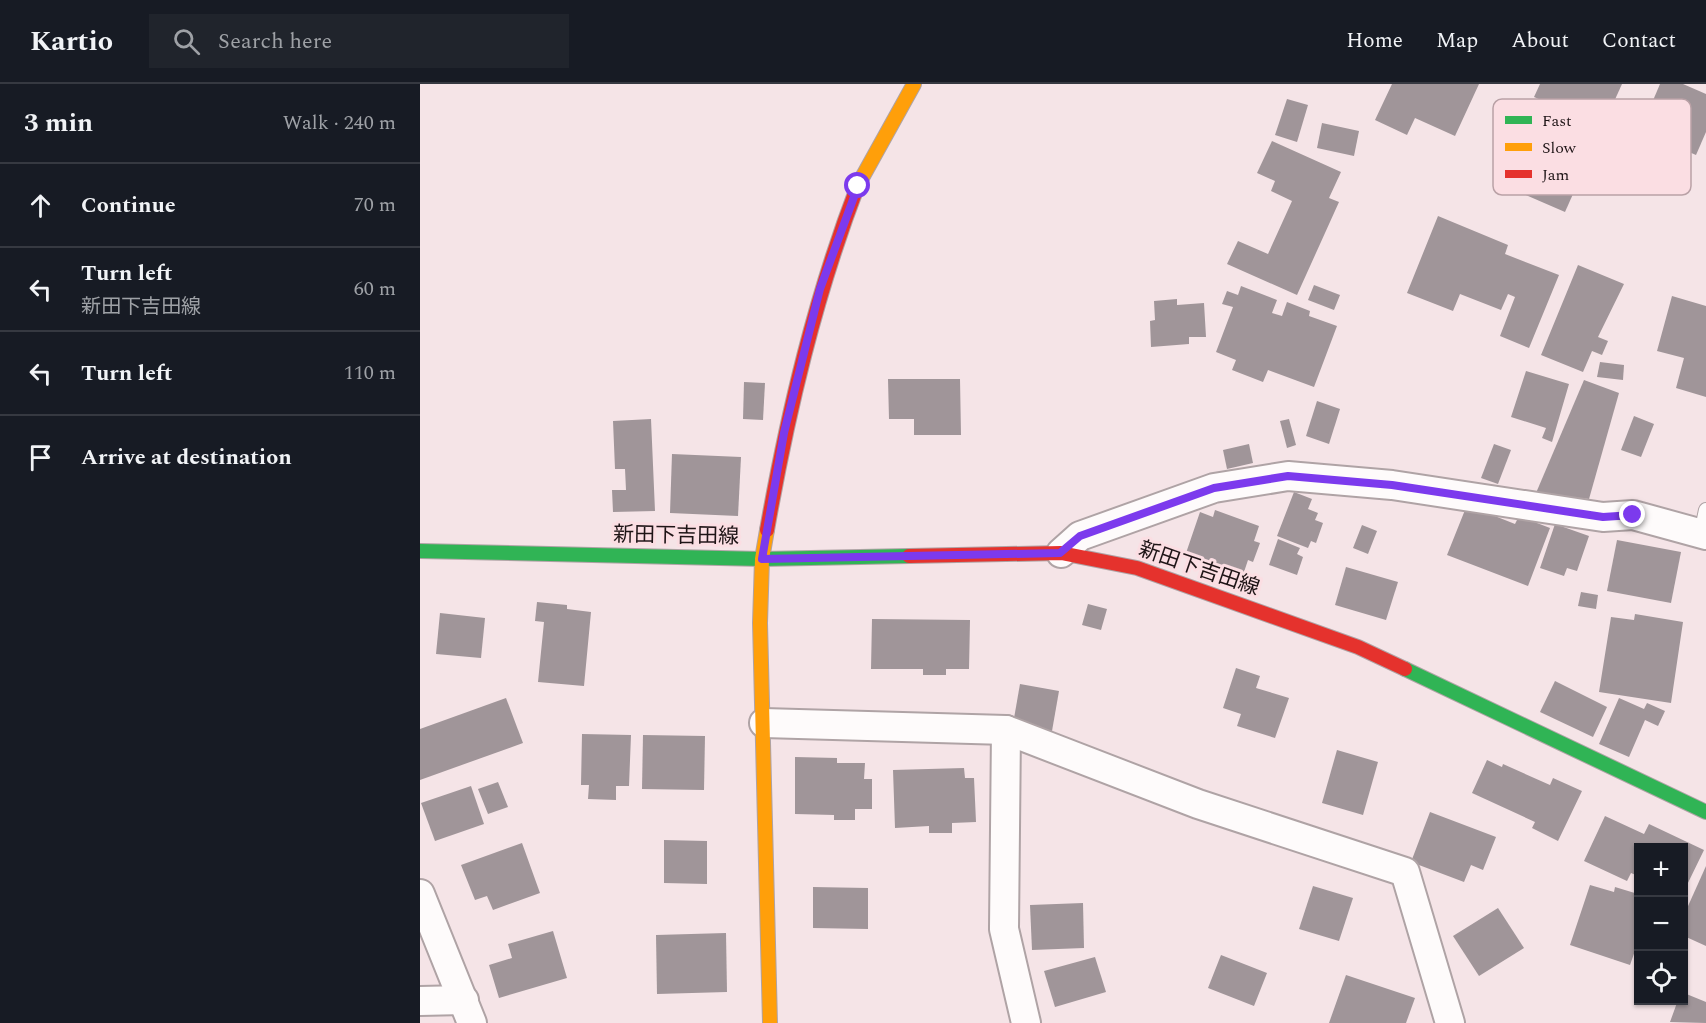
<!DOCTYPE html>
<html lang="en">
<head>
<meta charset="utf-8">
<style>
  :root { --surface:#171b24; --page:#20242c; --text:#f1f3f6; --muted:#9ea1a6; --line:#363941 }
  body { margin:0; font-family:Spectral,"Noto Sans JP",serif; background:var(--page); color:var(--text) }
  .controls { position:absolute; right:18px; bottom:18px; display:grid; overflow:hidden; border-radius:0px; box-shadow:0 2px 4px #0004 }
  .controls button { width:54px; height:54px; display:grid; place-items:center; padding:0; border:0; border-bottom:2px solid var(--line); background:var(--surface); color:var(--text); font:30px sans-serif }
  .stop { position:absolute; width:18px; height:18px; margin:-14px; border:4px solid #7c3aed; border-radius:50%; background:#fff }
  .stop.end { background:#7c3aed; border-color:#fff; box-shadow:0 2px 6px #0008 }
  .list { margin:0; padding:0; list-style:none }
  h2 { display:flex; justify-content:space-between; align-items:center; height:78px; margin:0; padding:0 24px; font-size:26px }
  h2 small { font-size:20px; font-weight:400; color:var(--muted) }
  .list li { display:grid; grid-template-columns:39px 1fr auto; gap:18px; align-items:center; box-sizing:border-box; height:84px; padding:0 24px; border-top:2px solid var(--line) }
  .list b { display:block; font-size:22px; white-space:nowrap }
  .list p { margin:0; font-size:20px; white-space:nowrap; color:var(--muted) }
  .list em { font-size:20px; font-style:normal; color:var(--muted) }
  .icon { flex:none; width:33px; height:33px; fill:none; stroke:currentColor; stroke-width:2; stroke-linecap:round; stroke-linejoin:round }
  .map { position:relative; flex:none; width:1286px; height:939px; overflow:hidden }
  header { display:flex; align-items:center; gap:36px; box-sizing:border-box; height:84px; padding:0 30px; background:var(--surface); border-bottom:2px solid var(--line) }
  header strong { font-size:28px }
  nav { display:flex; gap:33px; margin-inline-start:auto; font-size:21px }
  .search { width:420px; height:54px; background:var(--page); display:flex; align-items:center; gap:15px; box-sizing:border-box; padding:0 21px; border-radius:0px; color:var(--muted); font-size:22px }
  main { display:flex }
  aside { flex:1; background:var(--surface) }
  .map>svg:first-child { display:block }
</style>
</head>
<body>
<header>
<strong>Kartio</strong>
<div class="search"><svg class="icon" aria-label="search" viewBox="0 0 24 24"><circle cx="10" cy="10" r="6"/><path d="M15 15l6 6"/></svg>Search here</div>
<nav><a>Home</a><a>Map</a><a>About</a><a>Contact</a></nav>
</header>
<main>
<aside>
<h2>3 min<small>Walk · 240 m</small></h2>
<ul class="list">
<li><svg class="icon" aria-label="ahead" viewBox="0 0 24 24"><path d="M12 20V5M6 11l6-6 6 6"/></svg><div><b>Continue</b></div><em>70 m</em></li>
<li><svg class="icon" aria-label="left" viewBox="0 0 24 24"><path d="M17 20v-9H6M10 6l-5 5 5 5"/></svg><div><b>Turn left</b><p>新田下吉田線</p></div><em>60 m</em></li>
<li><svg class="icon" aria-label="left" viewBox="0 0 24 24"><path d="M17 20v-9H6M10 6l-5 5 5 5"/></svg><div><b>Turn left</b></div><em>110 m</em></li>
<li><svg class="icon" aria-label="arrive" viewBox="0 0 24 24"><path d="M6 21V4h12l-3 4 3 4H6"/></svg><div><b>Arrive at destination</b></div></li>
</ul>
</aside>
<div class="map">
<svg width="1286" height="939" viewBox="0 0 1286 939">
  <rect width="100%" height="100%" fill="#f5e4e7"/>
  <!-- building -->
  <g fill="#a09599">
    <path d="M972 0H1059L1035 52 995 34 987 51 955 36Z"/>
    <path d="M1120 0H1202L1183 42 1114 13Z"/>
    <path d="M1240 0H1263L1286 10V48L1276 71 1220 47Z"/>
    <path d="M867 15 888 21 877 58 855 51Z"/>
    <path d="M902 39 939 47 934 72 897 64Z"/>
    <path d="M1100 55 1165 83 1145 128 1080 100Z"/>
    <path d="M852 57 921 88 909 114 919 118 877 211 807 180 818 157 848 170 872 117 851 107 855 97 837 89Z"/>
    <path d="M1018 132 1088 161 1085 170 1139 191 1109 264 1080 252 1095 213 1088 210 1081 226 1040 210 1033 227 987 209Z"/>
    <path d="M1158 181 1204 200 1178 253 1188 257 1182 271 1172 267 1163 288 1121 271Z"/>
    <path d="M894 201 920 211 914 226 888 216Z"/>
    <path d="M821 202 857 216 852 229 862 232 867 218 890 227 889 232 917 242 894 303 848 286 843 298 812 286 816 276 796 268 813 223 802 220 807 207 818 211Z"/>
    <path d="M1252 212 1286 222V313L1256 304 1264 274 1237 267Z"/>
    <path d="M757 215V221L784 219 786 253H769V260L731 263 730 237 735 236 734 217Z"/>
    <path d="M1180 278 1204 281 1203 296 1177 293Z"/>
    <path d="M1106 287 1149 300 1132 358 1122 354 1126 344 1091 333Z"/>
    <path d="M468 295H540L541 351H494V335H469Z"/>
    <path d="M1164 296 1199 309 1169 415 1116 409Z"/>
    <path d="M324 298 345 299 343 336 323 335Z"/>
    <path d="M897 317 920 325 909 360 886 352Z"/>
    <path d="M1214 332 1234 340 1221 373 1201 366Z"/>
    <path d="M231 335 235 427 193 428 192 406H206L205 385H195L193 337Z"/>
    <path d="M869 335 876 361 867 364 860 337Z"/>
    <path d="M829 360 833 379 807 385 803 366Z"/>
    <path d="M1074 360 1091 366 1078 400 1061 394Z"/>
    <path d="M252 370 321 373 318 432 250 429Z"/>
    <path d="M874 408 892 415 888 425 898 429 895 436 903 439 896 459 891 457 888 464 857 452Z"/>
    <path d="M1047 421 1095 440 1099 432 1130 444 1108 502 1027 471Z"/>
    <path d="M795 426 839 442 834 457 840 459 833 478 828 476 823 491 765 472 780 428 793 433Z"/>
    <path d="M1135 440 1169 452 1157 487 1147 484 1144 492 1120 484Z"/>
    <path d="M942 441 957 447 948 470 933 464Z"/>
    <path d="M858 455 880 464 877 470 883 473 877 491 849 481Z"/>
    <path d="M1197 456 1261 468 1251 519 1187 507Z"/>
    <path d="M926 483 978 498 966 536 915 521Z"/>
    <path d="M1161 508 1178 511 1176 525 1158 522Z"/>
    <path d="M117 518 147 521V525L171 528 164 602 118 598 124 538 115 537Z"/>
    <path d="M668 520 687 525 681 546 662 541Z"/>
    <path d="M20 529 65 534 61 574 16 570Z"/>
    <path d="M1215 530 1263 538 1251 619 1179 608 1191 533 1214 536Z"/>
    <path d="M452 535 550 536 549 585H526V591H503V585H451Z"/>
    <path d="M816 584 840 592 836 604 869 614 855 654 817 642 821 630 803 624Z"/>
    <path d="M1135 597 1187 623 1173 653 1120 628Z"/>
    <path d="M600 600 639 607 632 647 593 640Z"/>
    <path d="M86 614 103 659 0 696V645Z"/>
    <path d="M1199 614 1224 625 1227 619 1245 627 1238 642 1225 636 1209 673 1179 660Z"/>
    <path d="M162 650 211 651 209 702H196V716L168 715 169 701H161Z"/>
    <path d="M223 651 285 652 284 706 222 705Z"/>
    <path d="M917 666 958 678 943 731 902 719Z"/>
    <path d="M375 673 417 674V679H445L444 695H452V725H435V736H414V731L375 730Z"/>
    <path d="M1067 676 1082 683 1083 680 1130 701 1133 694 1162 707 1138 757 1112 744 1115 738 1052 709Z"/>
    <path d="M544 684 545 694H554L556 738 532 739V749H509V742L475 744 473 686Z"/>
    <path d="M78 698 88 723 68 730 58 705Z"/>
    <path d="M51 702 64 740 15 757 1 719Z"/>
    <path d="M1010 728 1076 753 1063 786 1051 781 1044 798 991 778Z"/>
    <path d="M1185 732 1224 750 1229 740 1284 766 1266 803 1264 802V764H1218V792L1211 789 1207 797 1164 777Z"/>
    <path d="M244 756 287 757V800L244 799Z"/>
    <path d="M102 759 120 809 73 826 67 812 55 816 41 781Z"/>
    <path d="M1286 782V862L1264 852V831Z"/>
    <path d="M1170 801 1194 808 1195 803 1218 810V865L1216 864 1210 881 1150 861Z"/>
    <path d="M893 802 933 814 919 857 879 845Z"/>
    <path d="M393 803 448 804V845L393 844Z"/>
    <path d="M663 819 664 864 612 866 610 821Z"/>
    <path d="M1078 824 1104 864 1059 892 1033 852Z"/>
    <path d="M133 847 147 894 79 914 69 881 92 874 88 860Z"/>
    <path d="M306 849 307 908 237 910 236 851Z"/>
    <path d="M801 871 847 889 834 922 788 904Z"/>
    <path d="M675 873 686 908 635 923 624 887Z"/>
    <path d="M926 891 995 914 986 939H909Z"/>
    <path d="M1264 909 1286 918V939L1250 938 1258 916H1264Z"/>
  </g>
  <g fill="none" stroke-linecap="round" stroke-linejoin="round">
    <!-- lane casing -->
    <g stroke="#afa3a5" stroke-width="16">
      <path id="lane" d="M1281 450 1286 426"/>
    </g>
    <!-- street casing -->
    <g stroke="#afa3a5" stroke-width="32">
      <g id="street">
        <path d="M641 469 660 452 794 404 868 392 972 401 1183 433 1213 431 1286 451"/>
        <path d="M344 639 586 646 778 720 985 788 1030 939"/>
        <path d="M586 646 584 845 606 939"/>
        <path d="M0 810 52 939"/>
        <path d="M0 917 44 916"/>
      </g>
    </g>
    <!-- fast casing -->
    <g stroke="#afa3a5" stroke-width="16">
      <g id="fast">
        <path d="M0 467 342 475 489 472"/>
        <path d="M985 585 1286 728"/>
      </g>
    </g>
    <!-- slow casing -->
    <g stroke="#afa3a5" stroke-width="16">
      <g id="slow">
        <path d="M438 101 494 0"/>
        <path d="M347 446 342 475 340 539 350 939"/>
      </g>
    </g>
    <!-- jam casing -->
    <g stroke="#afa3a5" stroke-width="16">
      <g id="jam">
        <path d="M347 446C368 328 395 213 438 101"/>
        <path d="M489 472 641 469 717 484 938 563 985 585"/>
      </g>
    </g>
    <!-- lane -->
    <use href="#lane" stroke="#fefbfb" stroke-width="14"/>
    <!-- street -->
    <use href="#street" stroke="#fefbfb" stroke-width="28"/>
    <!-- fast -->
    <use href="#fast" stroke="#30b455" stroke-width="14"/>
    <!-- slow -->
    <use href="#slow" stroke="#ff9f0a" stroke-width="14"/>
    <!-- jam -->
    <use href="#jam" stroke="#e5322d" stroke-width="14"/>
  </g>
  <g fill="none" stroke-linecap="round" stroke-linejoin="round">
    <!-- route -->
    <path stroke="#7c3aed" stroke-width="8" d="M438 102 400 205 364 349 342 475 640 469 660 452 794 404 868 392 972 401 1183 433 1213 431"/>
  </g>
  <g text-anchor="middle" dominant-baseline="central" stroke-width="6" stroke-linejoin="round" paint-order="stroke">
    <!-- street labels -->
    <g font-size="21" fill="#1e1416" stroke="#fbdee3">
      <text transform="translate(256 452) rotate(1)">新田下吉田線</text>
      <text transform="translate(779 485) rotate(19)">新田下吉田線</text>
    </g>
  </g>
  <!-- legend -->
  <rect x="1073" y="15" width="198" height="96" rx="9" fill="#fbdee3" stroke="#b9a1a6" stroke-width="1.5"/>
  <rect x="1085" y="32" width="27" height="8" fill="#30b455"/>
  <rect x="1085" y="59" width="27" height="8" fill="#ff9f0a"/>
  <rect x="1085" y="86" width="27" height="8" fill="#e5322d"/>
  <g font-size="16" fill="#1e1416">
    <text x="1122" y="42">Fast</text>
    <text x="1122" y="69">Slow</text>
    <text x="1122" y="96">Jam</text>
  </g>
</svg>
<div class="controls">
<button>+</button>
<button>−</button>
<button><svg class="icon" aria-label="locate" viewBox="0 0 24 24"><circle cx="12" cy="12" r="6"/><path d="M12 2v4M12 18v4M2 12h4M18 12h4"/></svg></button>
</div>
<div class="stop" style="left:438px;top:102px"></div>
<div class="stop end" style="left:1213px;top:431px"></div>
</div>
</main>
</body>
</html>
